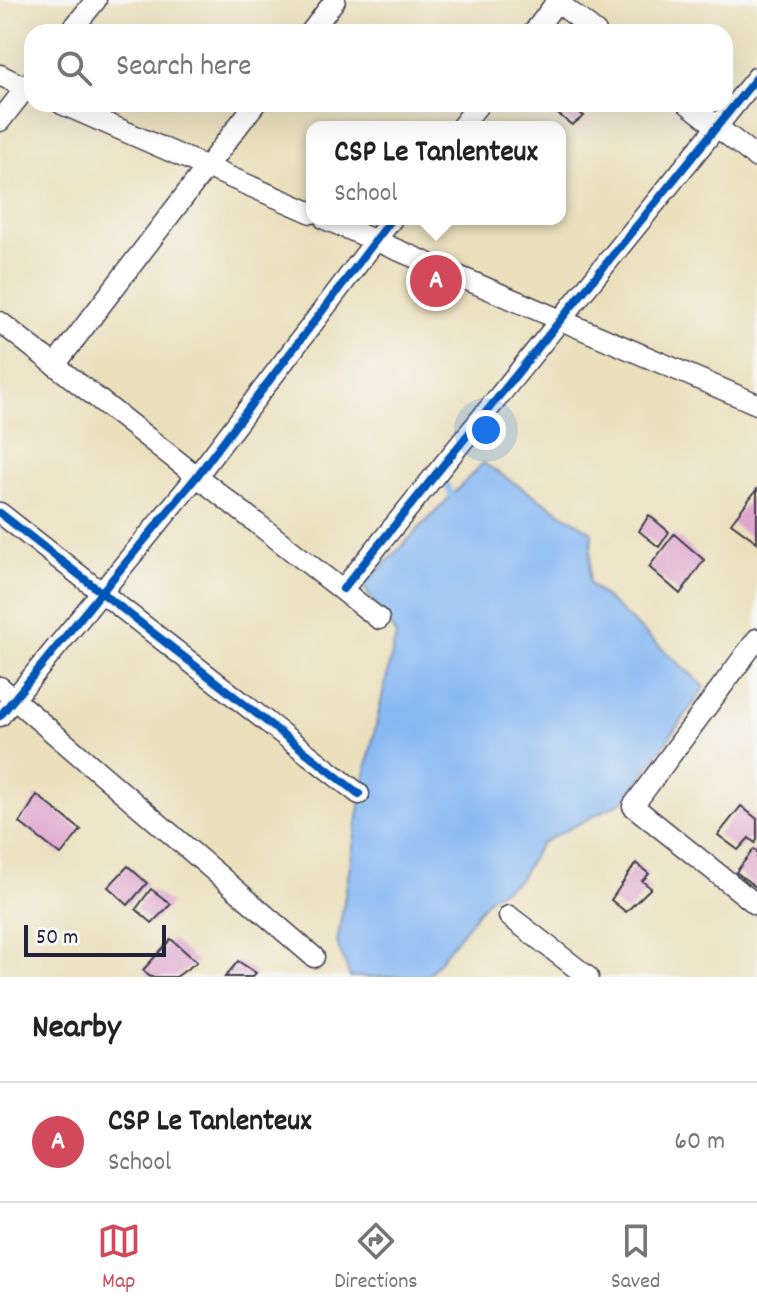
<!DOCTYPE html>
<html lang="en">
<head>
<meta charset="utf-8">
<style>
  :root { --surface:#fff; --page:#f6f6f6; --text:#222; --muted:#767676; --line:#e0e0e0; --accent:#d1495b }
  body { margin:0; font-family:Dekko,sans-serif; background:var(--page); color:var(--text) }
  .scale { position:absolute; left:24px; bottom:20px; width:142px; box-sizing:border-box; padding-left:8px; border:4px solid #22223b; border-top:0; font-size:22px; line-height:28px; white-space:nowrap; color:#22223b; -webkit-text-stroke:6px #f6f6f2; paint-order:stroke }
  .you { position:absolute; left:486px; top:430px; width:28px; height:28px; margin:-20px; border:6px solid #fff; border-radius:50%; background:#1a73e8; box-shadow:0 0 0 12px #1a73e833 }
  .badge { display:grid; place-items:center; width:52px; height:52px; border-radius:50%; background:var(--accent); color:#fff; font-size:26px; font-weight:700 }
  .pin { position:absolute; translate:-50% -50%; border:4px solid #fff; box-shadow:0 2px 8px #0006 }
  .popup { position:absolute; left:306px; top:121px; width:260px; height:104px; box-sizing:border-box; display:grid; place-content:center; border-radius:16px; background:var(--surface); filter:drop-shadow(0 2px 6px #0005); font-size:26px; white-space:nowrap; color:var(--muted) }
  .popup b { font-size:30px; color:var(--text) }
  .popup::after { content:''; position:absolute; left:50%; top:100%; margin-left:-16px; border:16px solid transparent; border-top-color:var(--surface) }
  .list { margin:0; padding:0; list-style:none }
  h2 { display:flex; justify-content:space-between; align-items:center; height:104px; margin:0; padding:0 32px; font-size:34px }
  h2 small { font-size:26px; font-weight:400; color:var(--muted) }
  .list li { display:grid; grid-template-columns:52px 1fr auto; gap:24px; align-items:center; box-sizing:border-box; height:120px; padding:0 32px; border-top:2px solid var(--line) }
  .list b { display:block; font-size:30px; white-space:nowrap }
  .list p { margin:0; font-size:26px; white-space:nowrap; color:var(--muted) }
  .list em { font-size:26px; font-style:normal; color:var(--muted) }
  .icon { flex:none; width:44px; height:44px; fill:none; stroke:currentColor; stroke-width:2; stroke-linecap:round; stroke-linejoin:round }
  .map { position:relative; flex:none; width:757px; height:977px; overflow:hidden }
  .search { position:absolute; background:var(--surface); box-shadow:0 8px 32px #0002; left:24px; right:24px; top:24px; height:88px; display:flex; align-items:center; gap:20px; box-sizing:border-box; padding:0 28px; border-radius:24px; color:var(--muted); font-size:30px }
  .sheet { height:224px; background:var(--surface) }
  nav { display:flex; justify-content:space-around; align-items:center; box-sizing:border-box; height:112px; border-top:2px solid var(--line); background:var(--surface); font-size:22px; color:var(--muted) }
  nav a { display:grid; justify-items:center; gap:4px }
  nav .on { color:var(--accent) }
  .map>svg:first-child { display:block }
</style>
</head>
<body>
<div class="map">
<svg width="757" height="977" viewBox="0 0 757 977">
  <rect width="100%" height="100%" fill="#f6f6f2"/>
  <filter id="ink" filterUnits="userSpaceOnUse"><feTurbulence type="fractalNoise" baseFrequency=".0125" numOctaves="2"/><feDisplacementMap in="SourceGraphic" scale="16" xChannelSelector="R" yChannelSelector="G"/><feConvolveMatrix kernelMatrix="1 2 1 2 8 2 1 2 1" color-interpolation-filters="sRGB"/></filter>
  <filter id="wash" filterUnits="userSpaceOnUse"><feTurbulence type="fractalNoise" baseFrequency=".006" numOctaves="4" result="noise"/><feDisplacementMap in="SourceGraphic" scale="32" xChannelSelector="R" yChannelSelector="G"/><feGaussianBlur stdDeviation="1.8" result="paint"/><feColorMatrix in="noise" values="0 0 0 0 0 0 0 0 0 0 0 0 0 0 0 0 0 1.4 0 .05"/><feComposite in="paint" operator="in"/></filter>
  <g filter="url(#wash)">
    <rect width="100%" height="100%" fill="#ebdfbc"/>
    <!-- water -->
    <path fill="#86b8f3" stroke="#546d97" stroke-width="2" d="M483 463 592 532 589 583 705 687 625 800 541 843 519 880 490 897 427 977H350L337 943 366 770 396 635 363 586Z"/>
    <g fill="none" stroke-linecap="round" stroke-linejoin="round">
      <!-- stream -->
      <path stroke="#86b8f3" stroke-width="6" d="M446 484 454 499"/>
    </g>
    <g id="blocks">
      <!-- building -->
      <g fill="#dfa6ce">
        <path d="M545 104H567L584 116 572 125Z"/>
        <path d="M757 489V542L731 523Z"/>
        <path d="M649 515 669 532 659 547 639 531Z"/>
        <path d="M674 534 704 560 680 594 649 567Z"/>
        <path d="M37 795 81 830 61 855 20 823Z"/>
        <path d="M741 806 757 819V840L755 843 749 838 738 850 718 835Z"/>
        <path d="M754 849 757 852V888L736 872Z"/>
        <path d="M636 863 649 874 642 881 651 888 626 912 611 900Z"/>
        <path d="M128 866 147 883 128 905 108 887Z"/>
        <path d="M151 889 171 904 152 923 136 909Z"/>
        <path d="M171 939 197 962 176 977H150L143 970Z"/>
        <path d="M238 961 256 973 252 977H225Z"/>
      </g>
    </g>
  </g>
  <g filter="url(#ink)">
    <use href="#blocks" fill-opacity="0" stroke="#403e4e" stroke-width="2"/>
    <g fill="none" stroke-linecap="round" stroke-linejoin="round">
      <!-- minor casing -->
      <g stroke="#403e4e" stroke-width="23">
        <g id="minor">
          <path d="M555 0 596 32"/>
          <path d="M70 32 96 0"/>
          <path d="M311 32 335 0"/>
          <path d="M534 32 558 0"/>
          <path d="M0 75 32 91"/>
          <path d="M62 104 312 213"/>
          <path d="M688 104 757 158"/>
          <path d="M0 121 32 80"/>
          <path d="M461 127 479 104"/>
          <path d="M325 219 757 404"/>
          <path d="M0 322 379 619"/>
          <path d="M55 365 255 104"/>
          <path d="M0 513 359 794"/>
          <path d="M343 589 757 77"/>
          <path d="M757 639 633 806 757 905"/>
          <path d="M0 687 314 957"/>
          <path d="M0 716 197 476 392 219"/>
          <path d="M509 916 588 977"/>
        </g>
      </g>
      <!-- minor -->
      <use href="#minor" stroke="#fff" stroke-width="20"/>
      <!-- cycleway casing -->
      <g stroke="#f6f6f2" stroke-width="13">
        <g id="cycleway">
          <path d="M0 513 359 794"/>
          <path d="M343 589 757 77"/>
          <path d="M0 716 197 476 392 219"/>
        </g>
      </g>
      <!-- cycleway -->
      <use href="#cycleway" stroke="#0057b8" stroke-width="8"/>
    </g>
  </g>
</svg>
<div class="scale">50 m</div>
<div class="you"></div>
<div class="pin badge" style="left:436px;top:281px">A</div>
<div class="popup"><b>CSP Le Tanlenteux</b>School</div>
<div class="search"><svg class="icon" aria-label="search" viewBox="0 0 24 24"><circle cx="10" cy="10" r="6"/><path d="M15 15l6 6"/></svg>Search here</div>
</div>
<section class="sheet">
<h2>Nearby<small></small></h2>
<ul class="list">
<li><span class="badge">A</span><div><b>CSP Le Tanlenteux</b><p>School</p></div><em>60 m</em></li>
</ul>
</section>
<nav>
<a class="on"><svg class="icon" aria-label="map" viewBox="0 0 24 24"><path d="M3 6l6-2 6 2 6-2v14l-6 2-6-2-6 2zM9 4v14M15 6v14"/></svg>Map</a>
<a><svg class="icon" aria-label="directions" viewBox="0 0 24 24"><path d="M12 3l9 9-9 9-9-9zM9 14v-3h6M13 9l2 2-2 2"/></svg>Directions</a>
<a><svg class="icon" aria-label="saved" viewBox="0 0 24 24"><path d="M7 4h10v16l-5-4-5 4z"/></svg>Saved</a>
</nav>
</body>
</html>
